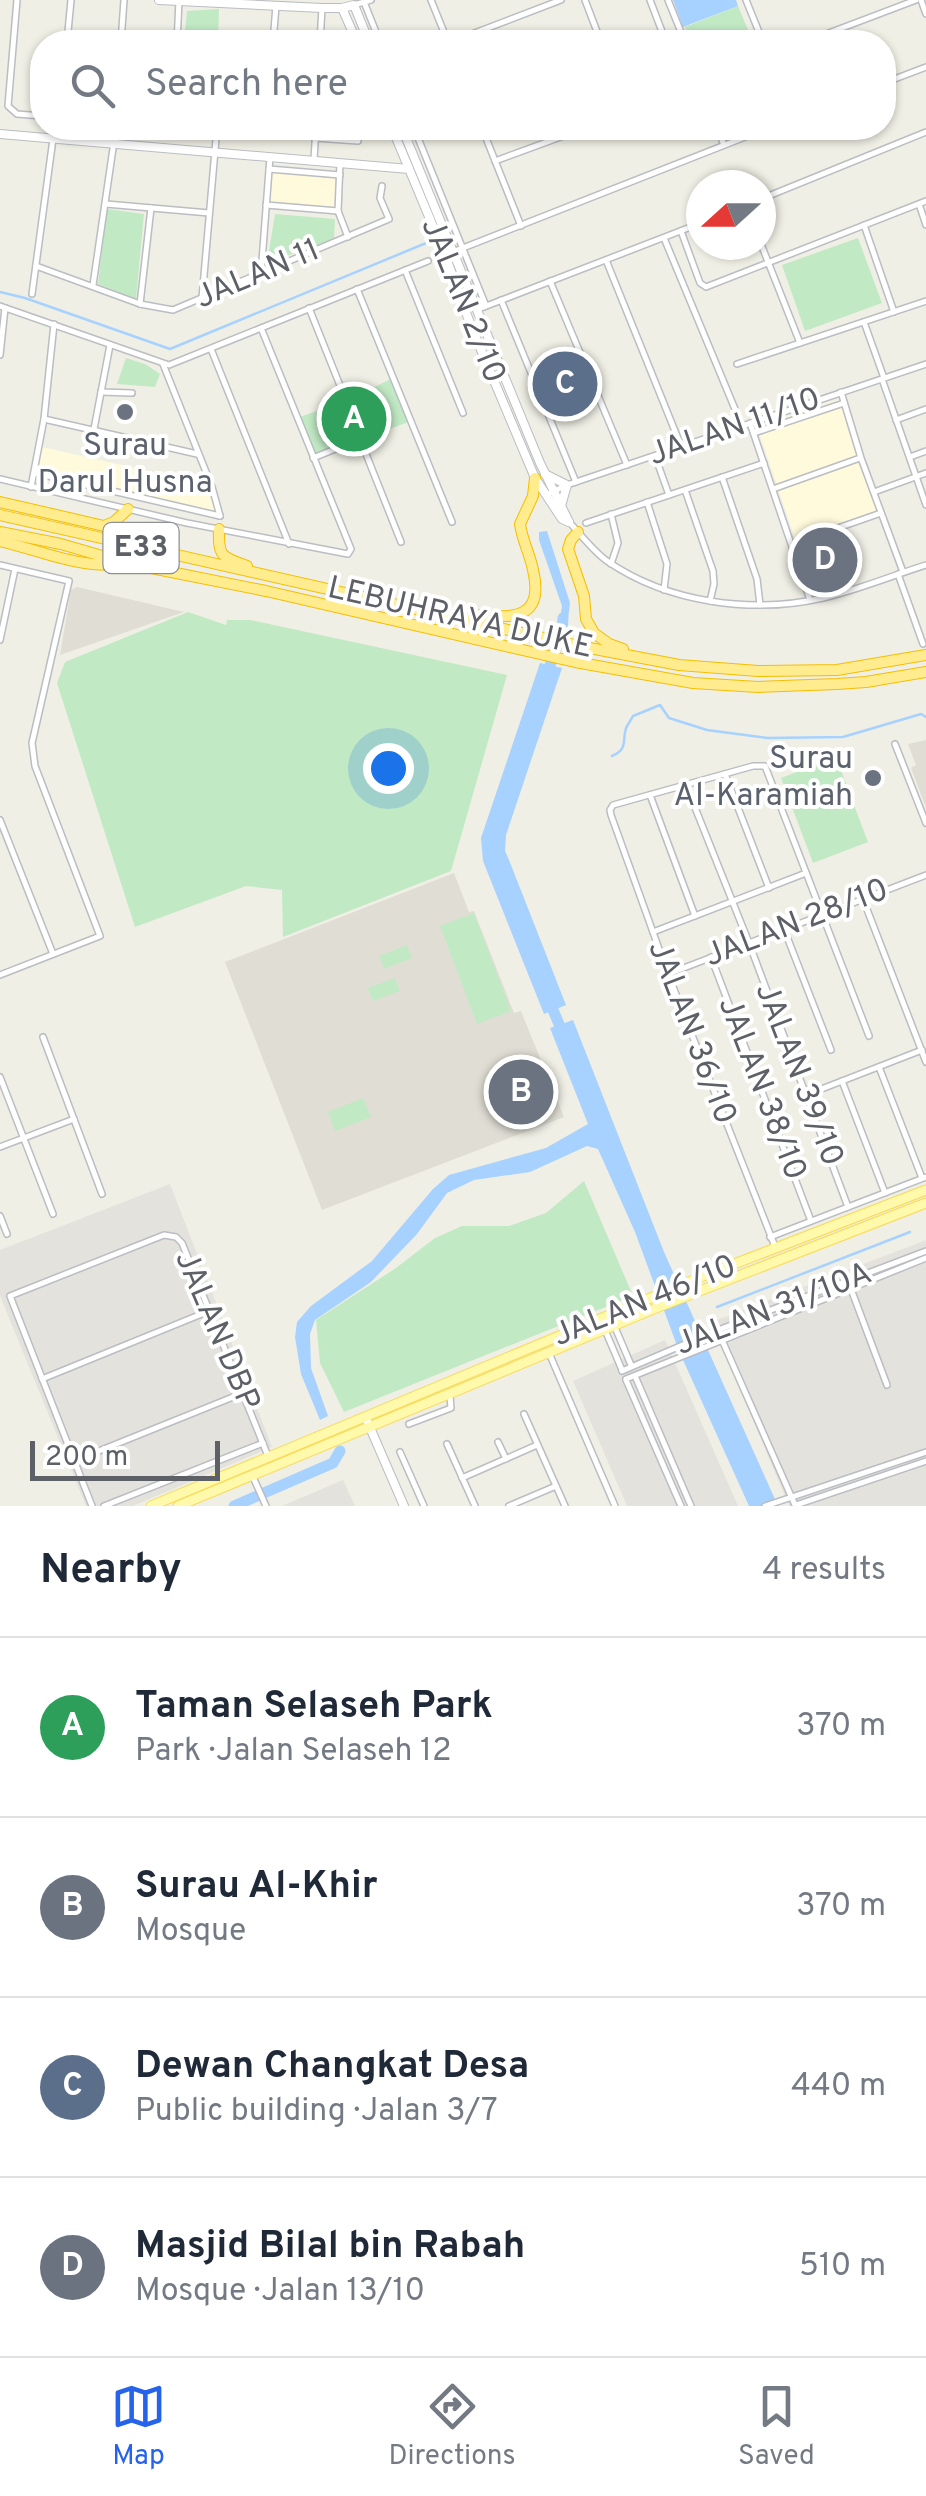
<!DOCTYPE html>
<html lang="en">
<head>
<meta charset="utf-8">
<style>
  :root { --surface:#fff; --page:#f6f6f7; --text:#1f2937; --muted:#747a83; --line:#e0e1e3; --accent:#2563eb }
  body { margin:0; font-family:Overpass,sans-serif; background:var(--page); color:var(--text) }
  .compass { position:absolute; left:686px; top:170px; width:90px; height:90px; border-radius:50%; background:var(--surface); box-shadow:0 2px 8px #0004; rotate:249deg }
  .scale { position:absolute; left:30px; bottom:25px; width:190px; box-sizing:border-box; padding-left:10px; border:5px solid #5d6067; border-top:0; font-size:28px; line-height:35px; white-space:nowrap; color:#5d6067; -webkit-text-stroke:8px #fff; paint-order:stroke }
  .you { position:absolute; left:388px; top:768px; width:35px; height:35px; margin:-25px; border:8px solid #fff; border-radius:50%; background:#1a73e8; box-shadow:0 0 0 15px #1a73e833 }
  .badge { display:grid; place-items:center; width:65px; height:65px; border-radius:50%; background:var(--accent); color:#fff; font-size:32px; font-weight:700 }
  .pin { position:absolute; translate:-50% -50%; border:5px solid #fff; box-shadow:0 2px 10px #0006 }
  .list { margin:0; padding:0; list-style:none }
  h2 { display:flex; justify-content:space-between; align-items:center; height:130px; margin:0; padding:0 40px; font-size:42px }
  h2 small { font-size:32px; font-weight:400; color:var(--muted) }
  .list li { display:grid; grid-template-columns:65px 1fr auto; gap:30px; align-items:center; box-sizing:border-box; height:180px; padding:0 40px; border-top:2px solid var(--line) }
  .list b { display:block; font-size:38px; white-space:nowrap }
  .list p { margin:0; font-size:32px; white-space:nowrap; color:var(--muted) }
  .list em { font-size:32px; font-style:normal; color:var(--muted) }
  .icon { flex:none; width:55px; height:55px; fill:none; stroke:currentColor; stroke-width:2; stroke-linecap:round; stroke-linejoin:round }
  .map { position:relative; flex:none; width:926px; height:1506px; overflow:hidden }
  .search { position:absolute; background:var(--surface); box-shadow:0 2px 8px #0004; left:30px; right:30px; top:30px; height:110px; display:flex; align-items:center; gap:25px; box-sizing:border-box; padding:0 35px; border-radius:40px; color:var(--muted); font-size:38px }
  .sheet { height:850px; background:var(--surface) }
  nav { display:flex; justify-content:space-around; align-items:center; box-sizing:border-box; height:140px; border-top:2px solid var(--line); background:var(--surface); font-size:28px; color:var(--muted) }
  nav a { display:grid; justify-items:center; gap:5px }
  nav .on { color:var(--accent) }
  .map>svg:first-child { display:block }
</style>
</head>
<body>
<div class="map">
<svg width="926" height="1506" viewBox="0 0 926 1506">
  <rect width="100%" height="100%" fill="#f0efe5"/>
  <!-- commercial -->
  <g fill="#fffadc">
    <path d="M271 172 336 177 334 208 269 203Z"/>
    <path d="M840 399 878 510 795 538 757 427Z"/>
    <path d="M42 447 206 484 215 511 38 471Z"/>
  </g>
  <!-- industrial -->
  <g fill="#e4e2dd">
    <path d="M170 1184 272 1447 133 1506H86L0 1296V1250Z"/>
    <path d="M926 1240V1506H789L712 1322Z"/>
    <path d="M665 1340 738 1506H627L573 1381Z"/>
    <path d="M343 1480 355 1506H282Z"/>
  </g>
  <!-- education -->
  <g fill="#e0ded4">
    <path d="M77 587 184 612 60 655 71 590Z"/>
    <path d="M926 740V808L911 768 916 765 908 744Z"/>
    <path d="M454 873 469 912 474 911 514 1013 521 1011 564 1117 322 1210 225 962Z"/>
  </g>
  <!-- green -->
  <g fill="#c1e9c4">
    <path d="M738 6 753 42H722L719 38 708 42H691L685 27Z"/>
    <path d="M219 9 218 42H184L187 11Z"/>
    <path d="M107 209 144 214 136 299 98 284Z"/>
    <path d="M275 214 335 219 334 239 267 263Z"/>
    <path d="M858 238 882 303 805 331 782 265Z"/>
    <path d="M126 358 145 364 160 374 155 387 117 384Z"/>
    <path d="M393 378 411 421 312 458 297 418 347 400Z"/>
    <path d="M188 612 226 625 227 620H250L507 675 451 871 283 937 282 890 246 886 135 927 57 683 65 662Z"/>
    <path d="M836 757 868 842 813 863 781 778Z"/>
    <path d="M474 913 511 1011 477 1024 440 926Z"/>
    <path d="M407 945 412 958 384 969 379 956Z"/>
    <path d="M395 978 400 991 373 1001 368 988Z"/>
    <path d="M363 1098 371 1117 335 1131 328 1112Z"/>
    <path d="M584 1181 633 1296 344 1412 320 1363 316 1320 396 1268 435 1238 462 1226H509L546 1213Z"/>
  </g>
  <!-- water -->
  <g fill="#a7d1ff">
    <path d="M673 0H736L738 6 683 27Z"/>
    <path d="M547 531 570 603 566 635 558 632 562 606 539 540V532Z"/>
    <path d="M540 663 562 668 506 835 505 851 509 860 566 1005 544 1014 483 861 481 838Z"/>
    <path d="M573 1020 664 1252 778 1506H749L679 1351 635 1232 598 1149 587 1146 530 1172 474 1180 447 1193 417 1234 371 1282 315 1320 310 1334 311 1368 328 1416 320 1420 301 1374 295 1337 297 1322 311 1306 372 1261 433 1189 449 1175 546 1148 588 1124 550 1028Z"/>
  </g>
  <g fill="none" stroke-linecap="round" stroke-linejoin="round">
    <!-- stream -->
    <g stroke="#a7d1ff" stroke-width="2.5">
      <path d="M0 292 25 298 170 349 431 241"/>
      <path d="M612 756C628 749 622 742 626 728 628 724 631 720 633 716L660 705 669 718 707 730 767 738 843 737 921 714 926 717"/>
      <path d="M717 1307 910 1232"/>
    </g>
    <!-- river -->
    <g stroke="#a7d1ff" stroke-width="11">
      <path d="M546 677 562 631 563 618"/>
      <path d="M548 998 564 1036"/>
      <path d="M234 1506 333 1463 340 1451"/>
    </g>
    <!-- minor casing -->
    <g stroke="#babdc2" stroke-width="8">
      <g id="minor">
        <path d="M17 0 8 106 17 114 42 116"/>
        <path d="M431 0 448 42"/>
        <path d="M585 0 601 42"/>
        <path d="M650 0 666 42"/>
        <path d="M668 0 685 42"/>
        <path d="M746 0 763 42"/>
        <path d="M921 0 926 14"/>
        <path d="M364 2 380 42"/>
        <path d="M354 5 371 0"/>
        <path d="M67 42 71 0"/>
        <path d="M121 42 124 0"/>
        <path d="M177 42 179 1"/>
        <path d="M273 42 276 6"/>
        <path d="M320 42 322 8"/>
        <path d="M451 42 561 0"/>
        <path d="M805 42 916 0"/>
        <path d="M884 83 926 67"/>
        <path d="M414 128 486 306"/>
        <path d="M482 128 521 226"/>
        <path d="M717 128 724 145"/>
        <path d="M267 133 268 128"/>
        <path d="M315 138 358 141"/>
        <path d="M314 159 316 128"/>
        <path d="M495 161 585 128"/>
        <path d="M340 163 338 211 348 237"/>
        <path d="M269 169 340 175"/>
        <path d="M761 199 926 132"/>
        <path d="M106 204 209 213"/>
        <path d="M919 204 926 225"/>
        <path d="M266 205 338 211"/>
        <path d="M864 225 894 312"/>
        <path d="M681 231 700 283 706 287 926 201"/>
        <path d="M664 238 742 426"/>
        <path d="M761 244 800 343"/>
        <path d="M445 255 768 128"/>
        <path d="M606 260 681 446"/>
        <path d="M36 266 140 304 173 310 389 219 380 198 382 186"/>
        <path d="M405 270 463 413"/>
        <path d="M261 274 270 157"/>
        <path d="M550 281 627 465"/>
        <path d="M93 285 116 128"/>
        <path d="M357 289 452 522"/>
        <path d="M32 294 53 139"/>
        <path d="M202 298 217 128"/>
        <path d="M501 300 576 482"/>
        <path d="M140 304 151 208"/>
        <path d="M0 306 169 365 428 261"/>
        <path d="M309 308 345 398"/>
        <path d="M476 310 701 223"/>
        <path d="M864 322 884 378"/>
        <path d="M211 349 289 544"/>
        <path d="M0 355 5 308"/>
        <path d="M163 364 212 487 220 516"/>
        <path d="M737 364 926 301"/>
        <path d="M882 379 926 505"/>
        <path d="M101 392 132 393"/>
        <path d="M841 392 861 458 903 572"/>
        <path d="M44 419 197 454"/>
        <path d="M896 420 926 409"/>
        <path d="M750 423 810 600"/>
        <path d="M94 429 110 345"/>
        <path d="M754 433 844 403"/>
        <path d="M655 456 669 495"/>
        <path d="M910 457 926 451"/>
        <path d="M313 458 360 439 401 542"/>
        <path d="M35 473 220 516"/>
        <path d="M722 477 757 579 760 605"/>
        <path d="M0 479 187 523 348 554 351 549 261 328"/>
        <path d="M31 487 44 419 54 324"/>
        <path d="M773 489 860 458"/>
        <path d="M685 490 713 571 714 584 710 601"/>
        <path d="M874 492 926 473"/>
        <path d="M546 495 567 485 926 364"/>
        <path d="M647 502 667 564 664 590"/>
        <path d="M611 514 618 543 611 564"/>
        <path d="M570 523C582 536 593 551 607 561 668 603 752 614 823 598 858 590 891 576 926 565"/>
        <path d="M586 523 764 463"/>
        <path d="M792 544 881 513"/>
        <path d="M0 565 69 581 32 743 35 766 100 936 0 975"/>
        <path d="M898 574 923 644"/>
        <path d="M0 640 15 569"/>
        <path d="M895 744 926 823"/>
        <path d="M725 774 769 888"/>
        <path d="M686 785 749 943 848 1207"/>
        <path d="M650 795 695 916"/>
        <path d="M0 820 53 954"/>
        <path d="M863 899 926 1062"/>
        <path d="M784 929 831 1050"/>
        <path d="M653 932 806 873"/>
        <path d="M711 957 811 1221"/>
        <path d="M668 974 926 875"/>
        <path d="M43 1037 102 1194"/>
        <path d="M879 1067 922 1178"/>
        <path d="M0 1077 53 1214"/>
        <path d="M842 1081 885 1193"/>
        <path d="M806 1095 922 1050"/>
        <path d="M0 1147 74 1119"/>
        <path d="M0 1216 7 1234"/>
        <path d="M770 1237 926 1177"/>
        <path d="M776 1249 668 974 611 815 610 810 613 805 753 766H765L869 1036"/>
        <path d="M851 1289 887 1385"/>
        <path d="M614 1325 631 1365"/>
        <path d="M605 1330 622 1370"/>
        <path d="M722 1340 795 1505"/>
        <path d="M549 1353 615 1506"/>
        <path d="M622 1371 713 1332 926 1251"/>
        <path d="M635 1376 691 1506"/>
        <path d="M42 1379 209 1311"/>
        <path d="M626 1379 926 1258"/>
        <path d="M626 1380 681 1506"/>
        <path d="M524 1414 565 1506"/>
        <path d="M409 1424 451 1408 450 1396"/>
        <path d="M498 1442 506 1459"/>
        <path d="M447 1444 475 1506"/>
        <path d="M400 1452 424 1506"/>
        <path d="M74 1461 243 1393"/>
        <path d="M253 1477 266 1506"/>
        <path d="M462 1478 537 1445"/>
        <path d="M796 1505 926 1461"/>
        <path d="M92 1506 10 1296 164 1235 176 1237 182 1243 268 1456"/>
        <path d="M104 1506 263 1443"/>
        <path d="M509 1506 556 1486"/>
        <path d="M765 1506 926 1452"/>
      </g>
    </g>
    <!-- tertiary casing -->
    <g stroke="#babdc2" stroke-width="10">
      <g id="tertiary">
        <path d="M159 0 322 8H342L354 5 369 42"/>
        <path d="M342 8 357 42"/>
        <path d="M392 128 445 255 471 326 535 478 562 519 569 522"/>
        <path d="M402 128 540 463 569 522"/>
        <path d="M0 134 409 169"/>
        <path d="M545 474 567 485 561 506"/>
        <path d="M368 1423 404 1506"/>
      </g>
    </g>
    <!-- primary casing -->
    <g stroke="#fada55" stroke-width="11">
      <g id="primary">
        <path d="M151 1506 703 1276 926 1190"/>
        <path d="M178 1506 661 1306 926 1203"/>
      </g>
    </g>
    <!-- motorway casing -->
    <g stroke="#f6be00" stroke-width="12">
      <g id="motorway">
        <path d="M0 502 104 526 114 522 128 509"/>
        <path d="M0 515 579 646 679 665 758 671 837 670 926 655"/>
        <path d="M219 529C218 557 222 557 247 566"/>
        <path d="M0 532 61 544 126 563 266 591 575 662 693 683 758 687 837 684 866 682 926 672"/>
        <path d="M578 532 571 540 568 549 584 596 586 619 594 633 609 644 623 649"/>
        <path d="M0 541C39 550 80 569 120 564"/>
        <path d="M461 614C500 616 547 628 533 570 530 554 522 540 520 524L533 496 535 478"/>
      </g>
    </g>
    <!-- minor -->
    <use href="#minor" stroke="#fff" stroke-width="5"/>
    <!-- tertiary -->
    <use href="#tertiary" stroke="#fff" stroke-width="8"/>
    <!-- primary -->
    <use href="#primary" stroke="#fff9ac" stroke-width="9"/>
    <!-- motorway -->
    <use href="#motorway" stroke="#ffec8e" stroke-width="10"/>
  </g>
  <!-- markers -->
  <g fill="#6b7280" stroke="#fff" stroke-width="4">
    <circle cx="125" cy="412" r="10"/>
    <circle cx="873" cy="778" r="10"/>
  </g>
  <g text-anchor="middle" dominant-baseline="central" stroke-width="8" stroke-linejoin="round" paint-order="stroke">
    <!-- shield labels -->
    <rect fill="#fff" stroke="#8e9095" stroke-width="2.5" x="103.5" y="523" width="75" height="50" rx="8"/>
    <g font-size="30" font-weight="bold" fill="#5d6067">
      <text x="141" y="548">E33</text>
    </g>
    <!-- street labels -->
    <g font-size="32" fill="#5d6067" stroke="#fff">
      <text transform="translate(258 275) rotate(-23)">JALAN 11</text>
      <text transform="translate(462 301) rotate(68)">JALAN 2/10</text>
      <text transform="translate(735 428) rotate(-19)">JALAN 11/10</text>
      <text transform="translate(460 619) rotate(13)">LEBUHRAYA DUKE</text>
      <text transform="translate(797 924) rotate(-21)">JALAN 28/10</text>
      <text transform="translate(691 1033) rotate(69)">JALAN 36/10</text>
      <text transform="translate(798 1075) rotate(69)">JALAN 39/10</text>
      <text transform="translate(761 1089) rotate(69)">JALAN 38/10</text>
      <text transform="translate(645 1302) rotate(-22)">JALAN 46/10</text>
      <text transform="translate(774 1310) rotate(-21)">JALAN 31/10A</text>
      <text transform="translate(216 1331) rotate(67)">JALAN DBP</text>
    </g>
    <!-- worship labels -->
    <g font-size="32" fill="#5b616d" stroke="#fff">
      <text x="125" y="447">Surau<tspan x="125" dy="37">Darul Husna</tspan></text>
      <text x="853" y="760" text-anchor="end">Surau<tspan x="853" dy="37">Al-Karamiah</tspan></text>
    </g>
  </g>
</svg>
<svg class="compass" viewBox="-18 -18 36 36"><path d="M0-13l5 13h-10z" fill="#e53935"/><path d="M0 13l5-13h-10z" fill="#747a83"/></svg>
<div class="scale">200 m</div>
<div class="you"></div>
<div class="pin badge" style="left:354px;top:419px;background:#2e9e5b">A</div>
<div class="pin badge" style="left:521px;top:1092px;background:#6b7280">B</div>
<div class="pin badge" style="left:565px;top:384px;background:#5c6f8a">C</div>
<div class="pin badge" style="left:825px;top:560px;background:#6b7280">D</div>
<div class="search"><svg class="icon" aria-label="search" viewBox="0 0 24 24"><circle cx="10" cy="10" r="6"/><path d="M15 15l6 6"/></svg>Search here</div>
</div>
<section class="sheet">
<h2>Nearby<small>4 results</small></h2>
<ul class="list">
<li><span class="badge" style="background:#2e9e5b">A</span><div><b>Taman Selaseh Park</b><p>Park · Jalan Selaseh 12</p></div><em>370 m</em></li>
<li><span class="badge" style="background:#6b7280">B</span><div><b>Surau Al-Khir</b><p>Mosque</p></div><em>370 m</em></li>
<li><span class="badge" style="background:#5c6f8a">C</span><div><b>Dewan Changkat Desa</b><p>Public building · Jalan 3/7</p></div><em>440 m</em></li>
<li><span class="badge" style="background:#6b7280">D</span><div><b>Masjid Bilal bin Rabah</b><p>Mosque · Jalan 13/10</p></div><em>510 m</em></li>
</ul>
</section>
<nav>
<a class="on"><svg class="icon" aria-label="map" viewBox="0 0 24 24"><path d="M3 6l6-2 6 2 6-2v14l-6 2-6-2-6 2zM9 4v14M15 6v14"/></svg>Map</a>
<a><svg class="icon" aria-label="directions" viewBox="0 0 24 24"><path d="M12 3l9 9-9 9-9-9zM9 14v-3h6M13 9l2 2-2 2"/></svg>Directions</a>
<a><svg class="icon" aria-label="saved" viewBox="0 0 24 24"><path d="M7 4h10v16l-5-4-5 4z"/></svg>Saved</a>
</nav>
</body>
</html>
